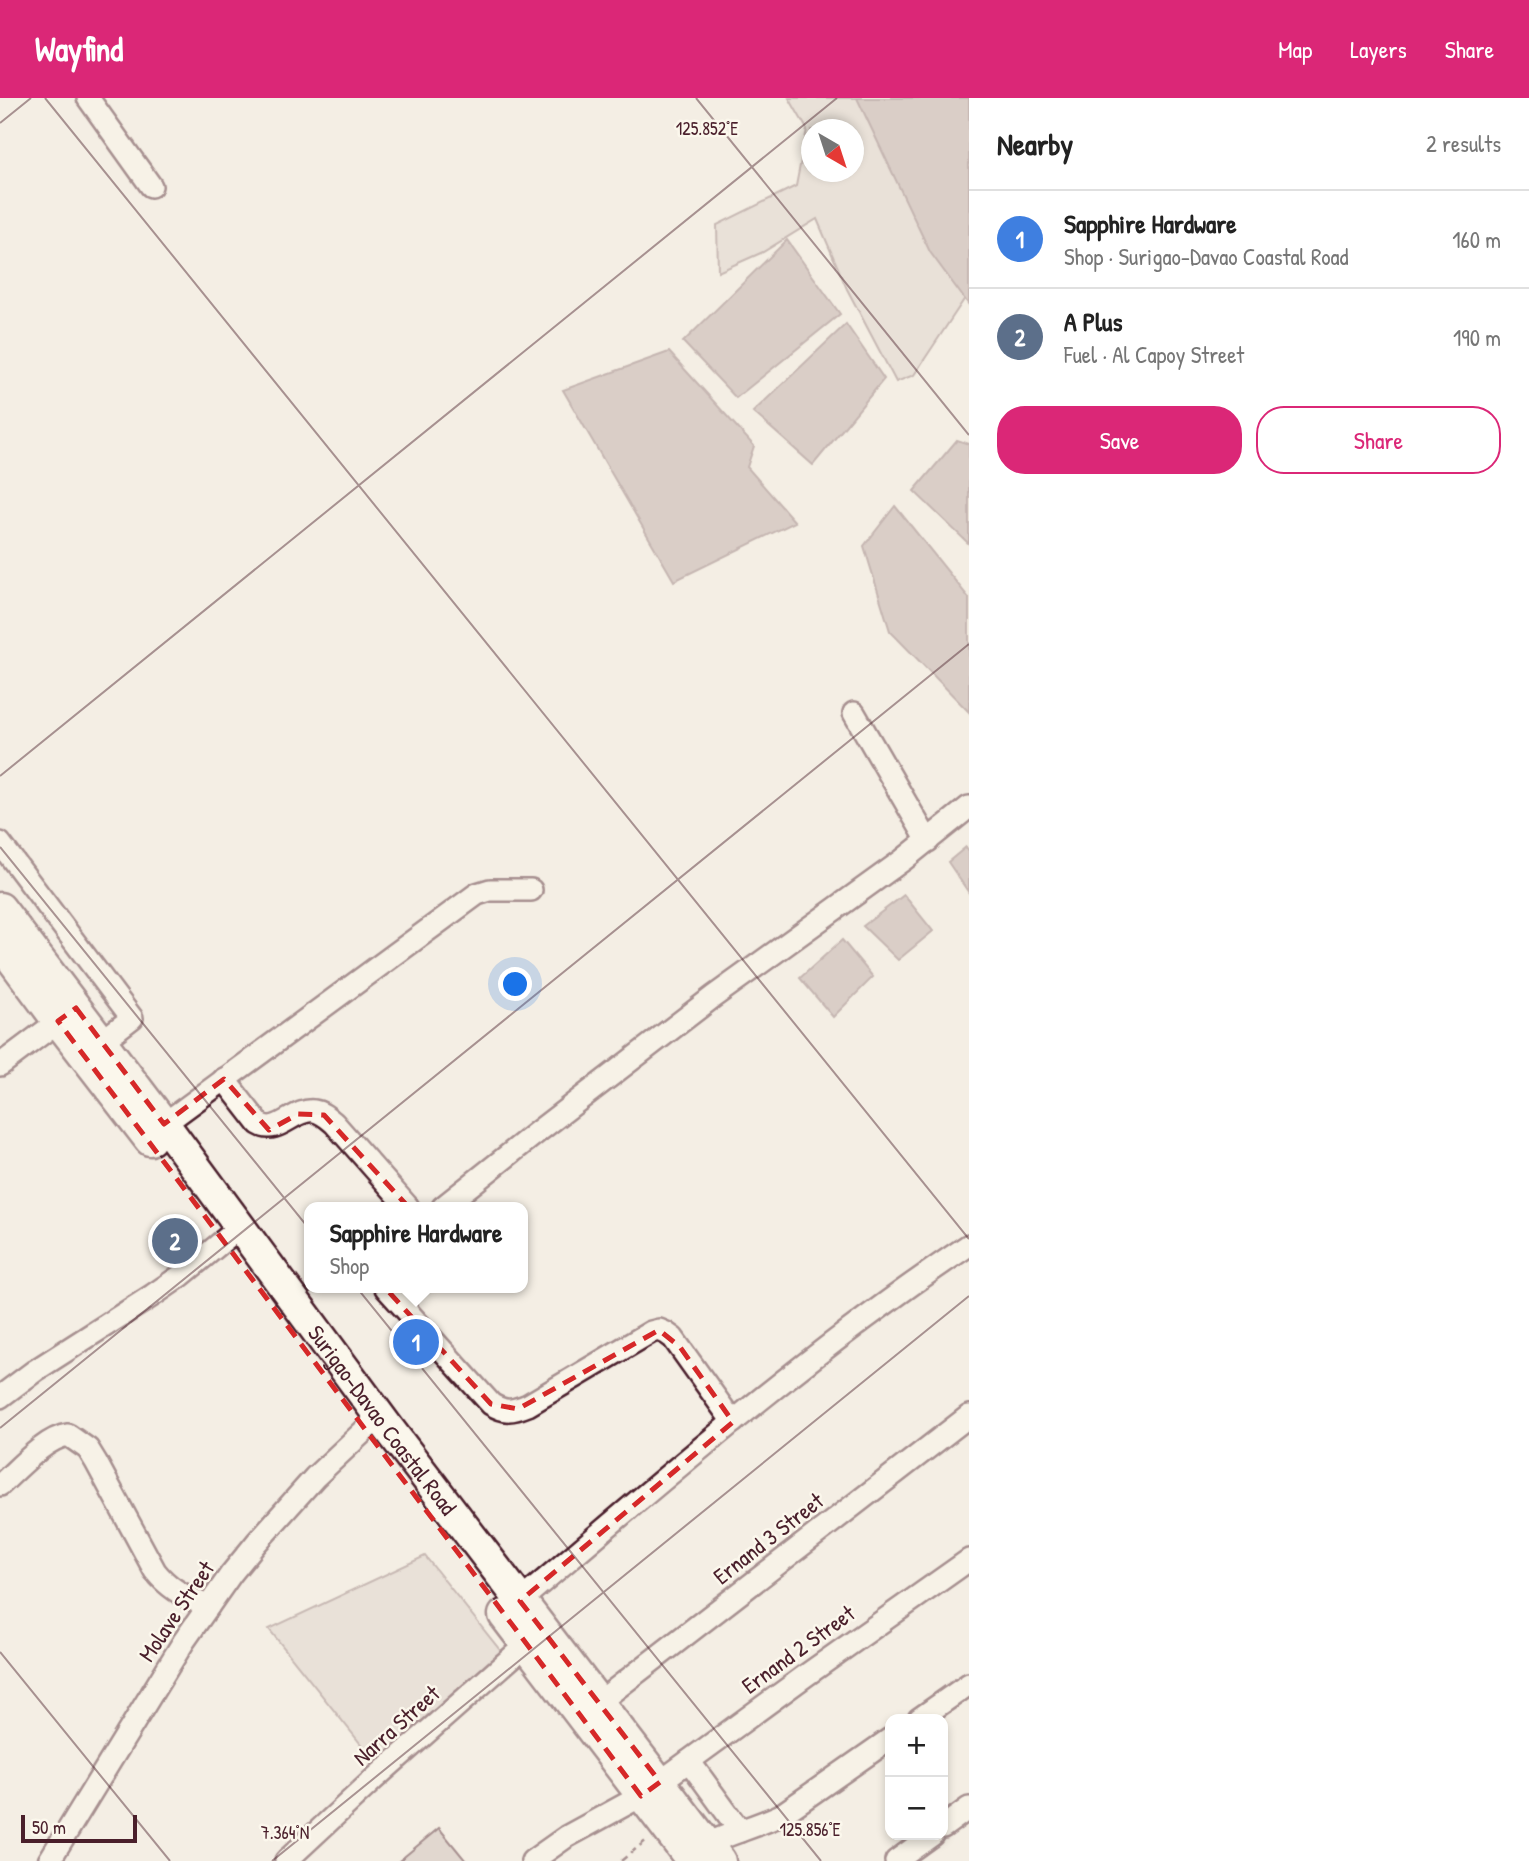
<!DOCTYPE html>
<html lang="en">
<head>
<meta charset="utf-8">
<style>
  :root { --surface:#fff; --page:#f6f6f6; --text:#222; --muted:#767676; --line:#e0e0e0; --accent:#db2777 }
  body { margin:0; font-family:"Patrick Hand",sans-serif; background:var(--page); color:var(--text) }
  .controls { position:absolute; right:21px; bottom:21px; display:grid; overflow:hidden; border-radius:14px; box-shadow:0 4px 10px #0003 }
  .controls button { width:63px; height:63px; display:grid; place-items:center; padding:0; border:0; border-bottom:2px solid var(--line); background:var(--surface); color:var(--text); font:35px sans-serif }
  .compass { position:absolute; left:801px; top:21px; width:63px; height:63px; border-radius:50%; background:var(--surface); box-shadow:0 4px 10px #0003; rotate:141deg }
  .scale { position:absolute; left:21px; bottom:18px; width:116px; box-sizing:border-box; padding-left:7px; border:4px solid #4a1f2b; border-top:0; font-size:19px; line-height:24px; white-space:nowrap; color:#4a1f2b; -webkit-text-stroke:5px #fbf7ec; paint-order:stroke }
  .you { position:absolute; left:516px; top:887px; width:24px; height:24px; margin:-18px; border:5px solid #fff; border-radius:50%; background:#1a73e8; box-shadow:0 0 0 10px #1a73e833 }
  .badge { display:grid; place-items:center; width:46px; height:46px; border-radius:50%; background:var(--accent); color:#fff; font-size:23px; font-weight:700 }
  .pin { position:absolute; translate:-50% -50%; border:4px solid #fff; box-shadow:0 2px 7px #0006 }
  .popup { position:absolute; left:304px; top:1104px; width:224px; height:91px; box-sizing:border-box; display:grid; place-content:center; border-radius:14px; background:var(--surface); filter:drop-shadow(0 2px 5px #0005); font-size:23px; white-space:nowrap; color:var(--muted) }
  .popup b { font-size:26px; color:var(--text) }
  .popup::after { content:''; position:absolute; left:50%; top:100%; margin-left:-14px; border:14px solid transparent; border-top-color:var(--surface) }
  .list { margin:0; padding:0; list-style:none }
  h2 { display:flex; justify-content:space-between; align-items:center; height:91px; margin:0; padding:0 28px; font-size:30px }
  h2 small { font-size:23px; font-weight:400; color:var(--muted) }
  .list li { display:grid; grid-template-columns:46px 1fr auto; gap:21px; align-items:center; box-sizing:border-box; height:98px; padding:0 28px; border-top:2px solid var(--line) }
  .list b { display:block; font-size:26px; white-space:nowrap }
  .list p { margin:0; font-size:23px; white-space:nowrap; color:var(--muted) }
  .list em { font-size:23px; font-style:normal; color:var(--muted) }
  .actions { display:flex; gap:14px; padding:21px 28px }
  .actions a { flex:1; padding:16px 0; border:2px solid var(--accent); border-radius:28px; text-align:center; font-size:24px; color:var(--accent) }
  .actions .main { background:var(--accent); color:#fff }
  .map { position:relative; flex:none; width:969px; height:1763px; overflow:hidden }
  header { display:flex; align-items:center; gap:42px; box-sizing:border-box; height:98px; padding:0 35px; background:var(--accent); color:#fff }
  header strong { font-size:33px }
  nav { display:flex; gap:38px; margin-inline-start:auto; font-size:24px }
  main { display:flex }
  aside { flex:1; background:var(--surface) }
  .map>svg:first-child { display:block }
</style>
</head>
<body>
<header>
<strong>Wayfind</strong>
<nav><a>Map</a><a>Layers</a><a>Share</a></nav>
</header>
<main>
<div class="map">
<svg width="969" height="1763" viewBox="0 0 969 1763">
  <rect width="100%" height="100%" fill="#f4eee4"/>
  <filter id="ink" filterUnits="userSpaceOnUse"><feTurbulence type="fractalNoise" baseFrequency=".0143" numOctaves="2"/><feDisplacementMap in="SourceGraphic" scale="14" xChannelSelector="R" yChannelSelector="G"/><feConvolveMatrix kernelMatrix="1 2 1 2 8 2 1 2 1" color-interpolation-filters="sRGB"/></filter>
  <g filter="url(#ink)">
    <!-- green -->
    <g fill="#dbd0c9" stroke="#92787a" stroke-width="2" fill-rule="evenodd">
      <path d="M789 0H913L969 194 914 277 896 284 847 191 817 121 763 154 718 174 717 127 796 88 807 31ZM811 32H853V74H811Z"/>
      <path d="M425 1458 503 1556 380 1670 269 1531Z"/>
    </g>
    <!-- water -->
    <g fill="#baa7a5" stroke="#8d7174" stroke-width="2">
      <path d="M857 0H969V207L930 154Z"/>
      <path d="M787 142 840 216 736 300 683 244Z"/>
      <path d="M846 226 884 281 813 367 753 314Z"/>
      <path d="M669 254 754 348 747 369 795 424 674 483 563 292Z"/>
      <path d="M957 342 969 346V446L914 393Z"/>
      <path d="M895 408 969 500V614L890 533 864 448Z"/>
      <path d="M966 749 969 753V795L948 764Z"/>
      <path d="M904 797 933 833 898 862 863 828Z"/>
      <path d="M842 842 873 879 833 919 800 880Z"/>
    </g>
    <!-- building -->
    <path fill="#cabbb6" stroke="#4a1f2b" stroke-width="2" d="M439 1730 466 1763H399Z"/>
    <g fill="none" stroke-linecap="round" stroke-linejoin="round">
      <!-- minor casing -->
      <g stroke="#4a1f2b" stroke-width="26">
        <g id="minor">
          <path d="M88 0 151 88"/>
          <path d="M854 615 928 743"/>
          <path d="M0 745 132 920 101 944"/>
          <path d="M0 967 68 916"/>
          <path d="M224 981 259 1026C278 1038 294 1010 314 1013 322 1014 328 1020 334 1025L408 1109"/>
          <path d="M164 1026 477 796 490 792H531"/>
          <path d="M443 1109 536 1035 713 899 903 762 969 709"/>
          <path d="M386 1190 491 1306C505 1315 513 1313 528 1307L651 1234 659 1232 666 1235 673 1240 733 1324"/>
          <path d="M0 1299 36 1272 153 1197 182 1177 240 1129"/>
          <path d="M0 1387C18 1371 45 1340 68 1337L88 1351 96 1364 155 1473C171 1493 186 1498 208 1509"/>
          <path d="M520 1503C666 1379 810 1253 969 1147"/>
          <path d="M599 1604 969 1318"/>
          <path d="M919 1621 969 1586"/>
          <path d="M689 1663 740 1733"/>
          <path d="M660 1684 805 1578 969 1462"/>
          <path d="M943 1729 969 1710"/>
          <path d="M707 1746C731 1735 757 1728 781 1717L890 1641"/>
          <path d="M49 1763 184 1543 231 1476 257 1444 315 1379 380 1318"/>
          <path d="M286 1763 373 1682 536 1538"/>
          <path d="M532 1763 566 1739 641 1698"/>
          <path d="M896 1763 932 1737"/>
        </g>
      </g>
      <!-- highway casing -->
      <g stroke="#4a1f2b" stroke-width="35">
        <g id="highway">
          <path id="s1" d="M0 810 164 1026 389 1331 720 1763"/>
          <path d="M0 845 58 923 150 1042"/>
          <path d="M504 1517 692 1763"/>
        </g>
      </g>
      <!-- path -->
      <path stroke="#4a1f2b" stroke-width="2.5" stroke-dasharray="7 5" stroke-linecap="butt" d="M621 1763 648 1741"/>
      <!-- minor -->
      <use href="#minor" stroke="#fbf7ec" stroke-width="21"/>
      <!-- highway -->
      <use href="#highway" stroke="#fbf7ec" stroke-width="30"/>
    </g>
  </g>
  <!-- marked area -->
  <path d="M0 0H969V1763H0ZM76 910 164 1026 224 981 269 1032 298 1016 324 1017 423 1125 369 1164 378 1182 491 1306 518 1311 659 1232 680 1249 733 1324 520 1503 660 1684 641 1698 58 923Z" fill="#f4eee4" fill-opacity=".55" fill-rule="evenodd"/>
  <path fill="none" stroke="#d62828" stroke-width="5" stroke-dasharray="14 9" stroke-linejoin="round" d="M76 910 164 1026 224 981 269 1032 298 1016 324 1017 423 1125 369 1164 378 1182 491 1306 518 1311 659 1232 680 1249 733 1324 520 1503 660 1684 641 1698 58 923Z"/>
  <!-- ticks -->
  <path fill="none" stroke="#4a1f2b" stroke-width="2" stroke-opacity="0.45" d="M45 0 969 1141M696 0 969 337M0 25 31 0M0 678 837 0M0 749 821 1763M0 1330 969 546M0 1554 170 1763M272 1763 969 1198"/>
  <g text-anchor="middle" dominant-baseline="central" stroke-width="5" stroke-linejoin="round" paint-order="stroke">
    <!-- street labels -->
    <g font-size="23" fill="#4a1f2b" stroke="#fbf7ec">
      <text stroke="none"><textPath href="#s1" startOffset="639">Surigao-Davao Coastal Road</textPath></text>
      <text transform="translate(768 1440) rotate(-38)">Ernand 3 Street</text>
      <text transform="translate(176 1513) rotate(-56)">Molave Street</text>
      <text transform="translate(798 1551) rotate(-36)">Ernand 2 Street</text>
      <text transform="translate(396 1627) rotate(-42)">Narra Street</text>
    </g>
  </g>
  <g font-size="18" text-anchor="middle" fill="#4a1f2b" stroke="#fbf7ec" stroke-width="5" stroke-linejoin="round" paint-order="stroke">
    <text x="707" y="37">125.852°E</text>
    <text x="810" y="1738">125.856°E</text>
    <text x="285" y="1741">7.364°N</text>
  </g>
</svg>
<div class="controls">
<button>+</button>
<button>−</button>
</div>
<svg class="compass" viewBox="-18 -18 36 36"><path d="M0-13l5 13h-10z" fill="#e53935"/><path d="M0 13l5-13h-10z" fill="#767676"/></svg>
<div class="scale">50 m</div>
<div class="you"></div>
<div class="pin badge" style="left:416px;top:1244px;background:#3f7fe0">1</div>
<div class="popup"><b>Sapphire Hardware</b>Shop</div>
<div class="pin badge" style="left:175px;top:1143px;background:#5c6f8a">2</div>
</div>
<aside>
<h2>Nearby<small>2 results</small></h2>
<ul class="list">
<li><span class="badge" style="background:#3f7fe0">1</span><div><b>Sapphire Hardware</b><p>Shop · Surigao-Davao Coastal Road</p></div><em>160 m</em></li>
<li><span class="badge" style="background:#5c6f8a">2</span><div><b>A Plus</b><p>Fuel · Al Capoy Street</p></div><em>190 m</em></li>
</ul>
<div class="actions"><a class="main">Save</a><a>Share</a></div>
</aside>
</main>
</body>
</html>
